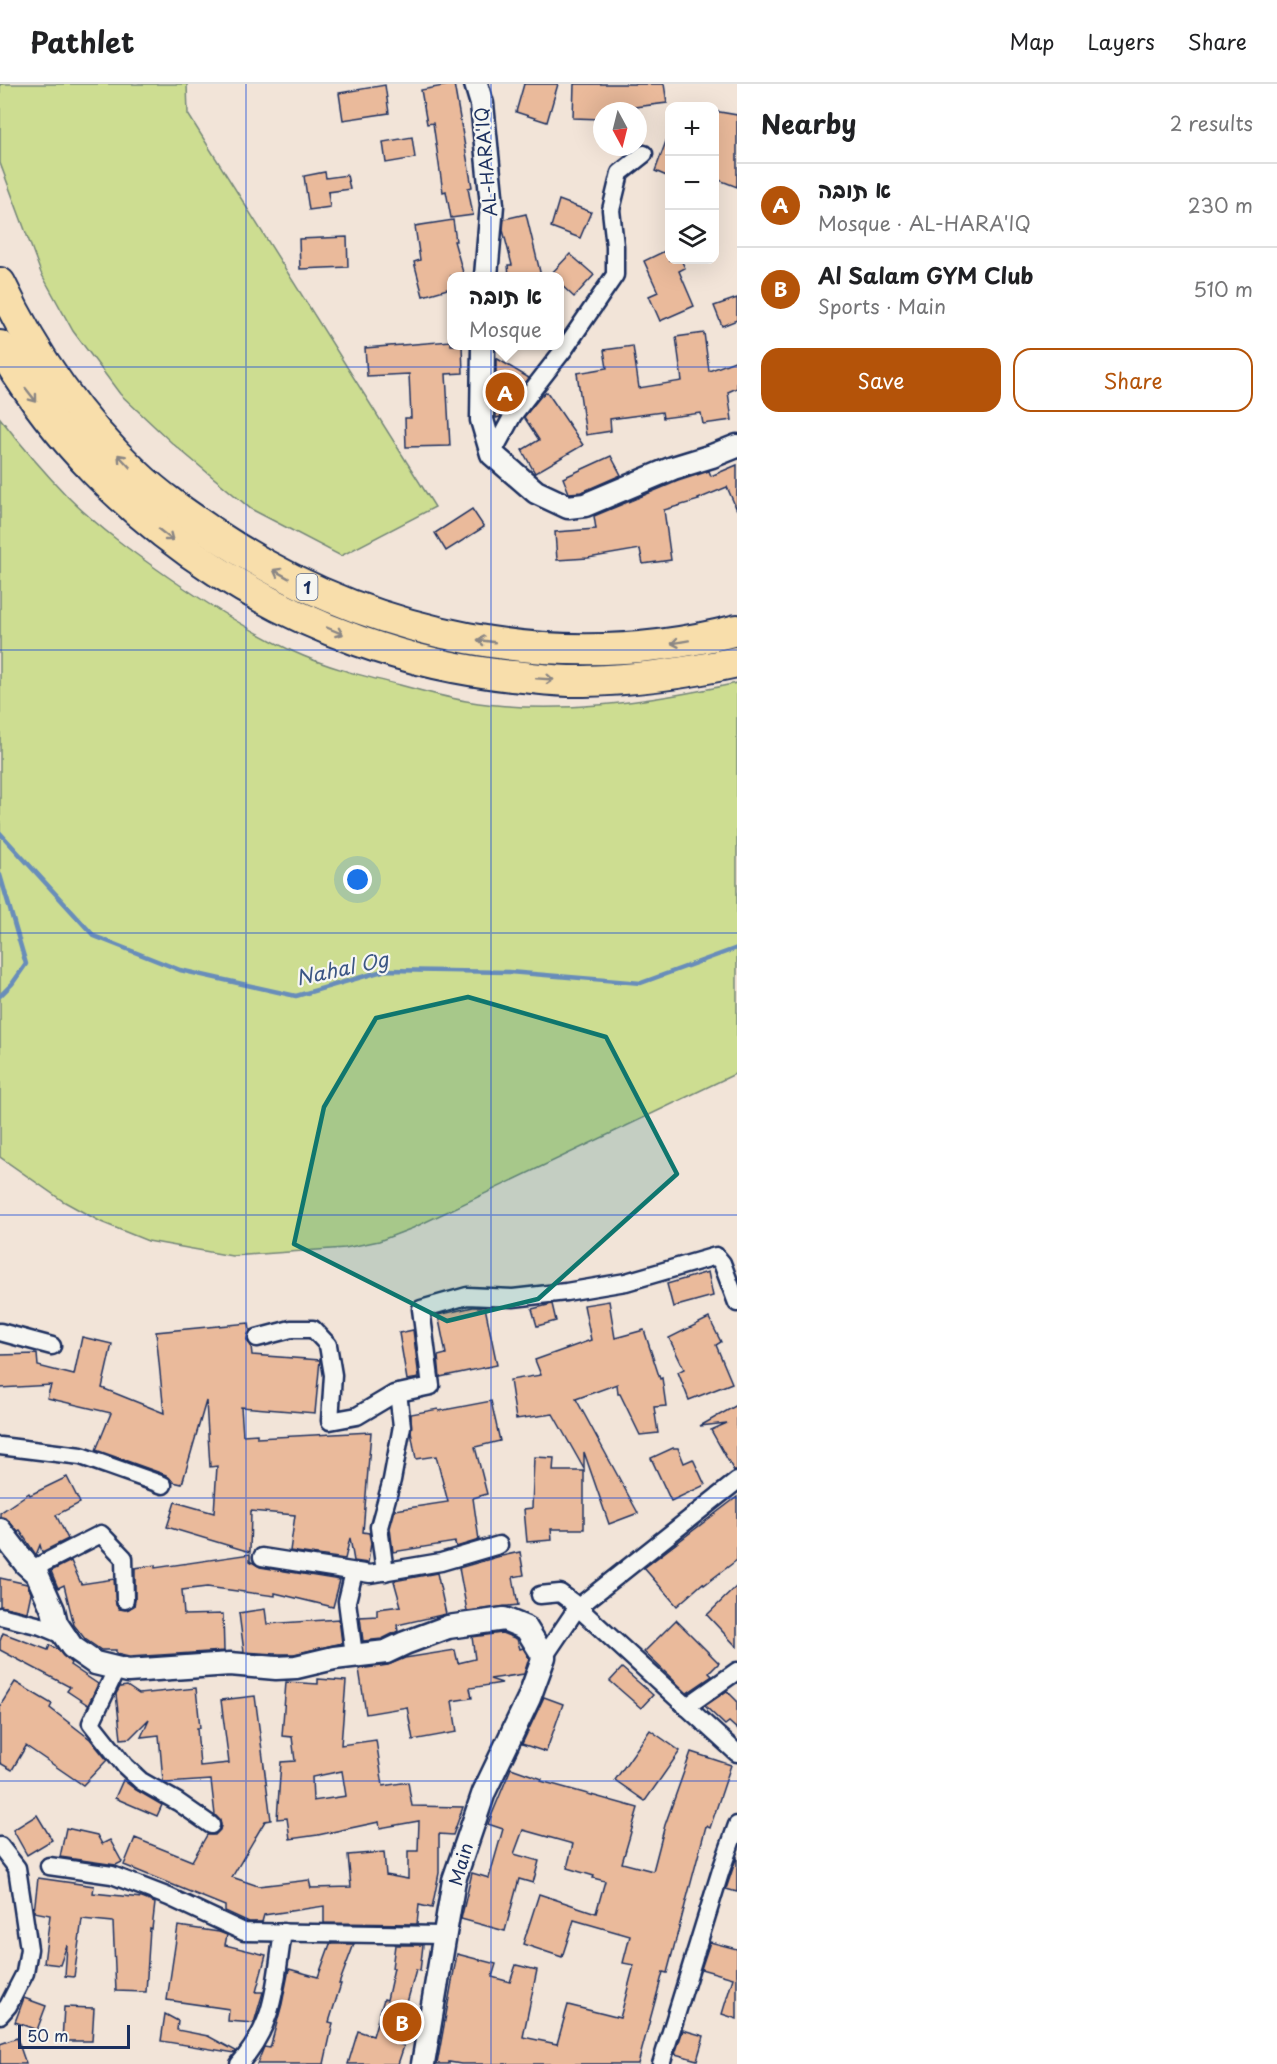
<!DOCTYPE html>
<html lang="en">
<head>
<meta charset="utf-8">
<style>
  :root { --surface:#fff; --page:#f6f6f6; --text:#202124; --muted:#757577; --line:#e0e0e0; --accent:#b45309 }
  body { margin:0; font-family:"Playpen Sans","Playpen Sans Hebrew",sans-serif; background:var(--page); color:var(--text) }
  .controls { position:absolute; right:18px; top:18px; display:grid; overflow:hidden; border-radius:12px; box-shadow:0 6px 24px #0002 }
  .controls button { width:54px; height:54px; display:grid; place-items:center; padding:0; border:0; border-bottom:2px solid var(--line); background:var(--surface); color:var(--text); font:30px sans-serif }
  .compass { position:absolute; left:593px; top:18px; width:54px; height:54px; border-radius:50%; background:var(--surface); box-shadow:0 6px 24px #0002; rotate:173deg }
  .scale { position:absolute; left:18px; bottom:15px; width:112px; box-sizing:border-box; padding-left:6px; border:3px solid #1b2f5e; border-top:0; font-size:16px; line-height:21px; white-space:nowrap; color:#1b2f5e; -webkit-text-stroke:4px #f6f6f2; paint-order:stroke }
  .you { position:absolute; left:358px; top:796px; width:21px; height:21px; margin:-15px; border:4px solid #fff; border-radius:50%; background:#1a73e8; box-shadow:0 0 0 9px #1a73e833 }
  .badge { display:grid; place-items:center; width:39px; height:39px; border-radius:50%; background:var(--accent); color:#fff; font-size:20px; font-weight:700 }
  .pin { position:absolute; translate:-50% -50%; border:3px solid #fff; box-shadow:0 2px 6px #0006 }
  .popup { position:absolute; left:447px; top:188px; width:117px; height:78px; box-sizing:border-box; display:grid; place-content:center; border-radius:12px; background:var(--surface); filter:drop-shadow(0 2px 4px #0005); font-size:20px; white-space:nowrap; color:var(--muted) }
  .popup b { font-size:22px; color:var(--text) }
  .popup::after { content:''; position:absolute; left:50%; top:100%; margin-left:-12px; border:12px solid transparent; border-top-color:var(--surface) }
  .list { margin:0; padding:0; list-style:none }
  h2 { display:flex; justify-content:space-between; align-items:center; height:78px; margin:0; padding:0 24px; font-size:26px }
  h2 small { font-size:20px; font-weight:400; color:var(--muted) }
  .list li { display:grid; grid-template-columns:39px 1fr auto; gap:18px; align-items:center; box-sizing:border-box; height:84px; padding:0 24px; border-top:2px solid var(--line) }
  .list b { display:block; font-size:22px; white-space:nowrap }
  .list p { margin:0; font-size:20px; white-space:nowrap; color:var(--muted) }
  .list em { font-size:20px; font-style:normal; color:var(--muted) }
  .actions { display:flex; gap:12px; padding:18px 24px }
  .actions a { flex:1; padding:14px 0; border:2px solid var(--accent); border-radius:18px; text-align:center; font-size:21px; color:var(--accent) }
  .actions .main { background:var(--accent); color:#fff }
  .icon { flex:none; width:33px; height:33px; fill:none; stroke:currentColor; stroke-width:2; stroke-linecap:round; stroke-linejoin:round }
  .map { position:relative; flex:none; width:737px; height:1980px; overflow:hidden }
  header { display:flex; align-items:center; gap:36px; box-sizing:border-box; height:84px; padding:0 30px; background:var(--surface); border-bottom:2px solid var(--line) }
  header strong { font-size:28px }
  nav { display:flex; gap:33px; margin-inline-start:auto; font-size:21px }
  main { display:flex }
  aside { flex:1; background:var(--surface) }
  .map>svg:first-child { display:block }
</style>
</head>
<body>
<header>
<strong>Pathlet</strong>
<nav><a>Map</a><a>Layers</a><a>Share</a></nav>
</header>
<main>
<div class="map">
<svg width="737" height="1980" viewBox="0 0 737 1980">
  <rect width="100%" height="100%" fill="#f2e4d8"/>
  <filter id="ink" filterUnits="userSpaceOnUse"><feTurbulence type="fractalNoise" baseFrequency=".0167" numOctaves="2"/><feDisplacementMap in="SourceGraphic" scale="12" xChannelSelector="R" yChannelSelector="G"/><feConvolveMatrix kernelMatrix="1 2 1 2 8 2 1 2 1" color-interpolation-filters="sRGB"/></filter>
  <g filter="url(#ink)">
    <!-- green -->
    <g fill="#cddd91" stroke="#748678" stroke-width="1.5">
      <path d="M0 0H187L188 30 435 423 341 472 251 425 172 359 120 310 73 247 41 189 0 79Z"/>
      <path d="M0 334C21 361 44 388 68 413 99 444 135 470 171 495 209 521 250 547 292 567 326 583 363 592 400 601 422 607 444 613 466 617 554 632 651 618 737 599V989L413 1144 379 1157 345 1164 232 1172 148 1157 101 1138 63 1117 0 1073Z"/>
    </g>
    <g fill="none" stroke-linecap="round" stroke-linejoin="round">
      <!-- stream -->
      <g stroke="#688dba" stroke-width="4.5">
        <path d="M0 749 94 852 180 886 296 912 386 886 509 888 641 899 737 864"/>
        <path d="M0 791 26 880 12 900 0 912"/>
      </g>
    </g>
    <!-- building -->
    <g fill="#eaba9b" stroke="#1b2f5e" stroke-width="1.5" fill-rule="evenodd">
      <path d="M454 0 472 103 468 104 473 131 451 134 446 107 443 108 433 39 427 40 421 6Z"/>
      <path d="M524 0H558L547 38 516 28Z"/>
      <path d="M574 0H664L667 19 602 27V35L573 34Z"/>
      <path d="M385 1 389 29 343 36 339 9Z"/>
      <path d="M714 27 737 31V103L714 94Z"/>
      <path d="M668 52H669V93L655 87Z"/>
      <path d="M412 53 415 74 386 79 383 58Z"/>
      <path d="M325 88 326 94 347 91 350 105 328 108 330 123 309 126 304 92Z"/>
      <path d="M559 116 591 128 580 154 551 143Z"/>
      <path d="M526 130 541 192H509L508 181H512L503 146 504 135Z"/>
      <path d="M453 136 456 157H454L464 192H451V204L423 212 414 178 420 176 415 142Z"/>
      <path d="M347 153 348 183 300 185 299 155Z"/>
      <path d="M669 165V176H681L685 184 679 187 694 222 660 237 649 212 658 208 644 177Z"/>
      <path d="M570 170 594 191 574 213 559 199V192H549Z"/>
      <path d="M737 214V236L722 242 714 222Z"/>
      <path d="M704 249 709 287 737 276V304L728 308 732 336 703 340 701 329 663 334 662 328 610 335 611 347 586 351 577 289 607 284 604 266 633 262 639 304 682 297 676 253Z"/>
      <path d="M451 257V261H462L463 289 446 290 450 362 406 363 405 334H411L409 290 367 292 365 264Z"/>
      <path d="M496 274 529 294 500 333 496 334Z"/>
      <path d="M547 308 583 361 535 389 522 366 539 356 524 333 541 312Z"/>
      <path d="M611 372 621 391 582 408 569 409 563 394Z"/>
      <path d="M737 381V426L727 403 698 415 699 416 664 426 671 476 643 480 640 465 588 474 557 476 555 448 596 445 594 432 678 397 709 387 711 392Z"/>
      <path d="M472 425 484 443 446 467 435 449Z"/>
      <path d="M708 1188 713 1212 673 1223 667 1200Z"/>
      <path d="M609 1217 615 1254 644 1246 660 1295 662 1294 666 1322 654 1323 658 1349 640 1351 620 1310H618L617 1300 576 1315 638 1429 609 1440 584 1368V1385L553 1330 516 1335 510 1296 541 1291 535 1276 591 1256 584 1221Z"/>
      <path d="M552 1220 556 1237 537 1242 532 1225Z"/>
      <path d="M473 1223H485L497 1281 440 1293 438 1272 446 1270 438 1231Z"/>
      <path d="M709 1234 721 1258 716 1261 732 1299 689 1316 678 1288 684 1285 669 1254Z"/>
      <path d="M249 1239 250 1247 247 1256 251 1262 252 1271 320 1276 315 1329 241 1323 243 1351 257 1350V1354L371 1348 363 1448 369 1449 371 1459 368 1479 354 1477 350 1454 345 1475 290 1467 295 1431 251 1427 250 1468 167 1443 175 1418 214 1429 217 1382 210 1383 206 1317 182 1400 173 1398 166 1391 96 1366 111 1329 47 1314 51 1301 0 1304V1271L37 1270 38 1282 74 1291 82 1253 112 1260 102 1304 164 1329 156 1248Z"/>
      <path d="M413 1246 419 1294 407 1296 399 1249Z"/>
      <path d="M491 1317 500 1357 475 1363 487 1410 473 1414 479 1456 456 1463 455 1458 393 1468 390 1444 395 1426 448 1418 436 1372 416 1375 411 1348V1330L438 1325 439 1327Z"/>
      <path d="M737 1321V1387H734L711 1346 727 1339 700 1342Z"/>
      <path d="M673 1364H678L684 1379 693 1375 705 1401 671 1417 651 1374Z"/>
      <path d="M534 1373 554 1374 553 1387H584V1445H551L552 1456 527 1458 524 1425 532 1424Z"/>
      <path d="M67 1393 80 1419 56 1431 68 1455 42 1468 40 1461 36 1471 20 1447 18 1448 6 1434 0 1433V1429L29 1409 30 1411Z"/>
      <path d="M737 1413V1476L704 1501 703 1499 677 1522 644 1484Z"/>
      <path d="M520 1468 524 1491 513 1493 518 1521 467 1527 459 1484 497 1473Z"/>
      <path d="M250 1470V1477L260 1483 340 1496 333 1523 275 1509V1512L207 1503 182 1506 184 1531 223 1530 224 1567 129 1573 116 1570V1566H101L85 1555 74 1541 64 1501 58 1504 51 1487 71 1477 81 1500 114 1495 116 1521 119 1525 126 1526 134 1522 135 1516V1484L155 1481V1484Z"/>
      <path d="M437 1489 446 1530 397 1541 398 1547 382 1555 363 1557 360 1533 377 1532V1525L401 1522 394 1497Z"/>
      <path d="M0 1494 27 1500 31 1509 27 1528 0 1522Z"/>
      <path d="M737 1502V1563L707 1531Z"/>
      <path d="M265 1525 267 1540 339 1535 342 1559 294 1570H276L244 1568 239 1529Z"/>
      <path d="M676 1536 719 1579 709 1589 712 1592 687 1609 644 1568Z"/>
      <path d="M3 1549 48 1566 50 1561 57 1565 71 1579 70 1581 98 1600 88 1621 67 1607 70 1603 0 1566V1557Z"/>
      <path d="M502 1549 517 1555 520 1565 523 1564 529 1574 524 1590 490 1595 502 1599 470 1604 472 1614 452 1617 457 1648 413 1656 407 1623 366 1630 359 1585 388 1581 405 1574 455 1566 458 1579 475 1575 472 1553Z"/>
      <path d="M622 1584 653 1611 641 1624 610 1597Z"/>
      <path d="M318 1595 346 1597 341 1661 376 1656 383 1702 408 1698 412 1722 463 1723 453 1751 439 1750V1789L432 1824 419 1821 417 1840 324 1839V1822L264 1831 262 1838H249L225 1827V1822L124 1781 135 1754 192 1777 207 1751H215L220 1746 221 1741 220 1736 215 1731 211 1696 166 1699 163 1697 159 1651 141 1653 149 1635 130 1654 121 1655 116 1610 120 1603 127 1602 139 1610 196 1604 200 1644H197L200 1682 229 1679 221 1616 255 1612 271 1736 265 1737 232 1793 258 1802 309 1796 311 1804 351 1803 348 1771 384 1768 386 1791 408 1795V1767H418L419 1737 380 1744 379 1738 318 1751 290 1755 287 1734 277 1735 281 1678 295 1677 292 1653 282 1652 286 1598 318 1600ZM342 1687 346 1712 313 1717 312 1693Z"/>
      <path d="M15 1598 52 1620 50 1624 90 1655 107 1676 83 1701 26 1662 12 1686 0 1679V1622Z"/>
      <path d="M727 1607 737 1617V1645L729 1638 725 1641 705 1622Z"/>
      <path d="M544 1613 563 1620 546 1668 522 1660Z"/>
      <path d="M650 1646 680 1667 645 1717 615 1696Z"/>
      <path d="M691 1668 731 1681 710 1744 706 1742 667 1889 663 1888 638 1980H461L449 1978V1980H437L457 1870 496 1880 492 1893 510 1898 516 1881 537 1886 523 1953 557 1960 568 1921 620 1934 634 1881 623 1879 630 1852 574 1836 562 1873 523 1860 539 1810 596 1829 605 1797 593 1794 594 1792 567 1784 573 1760 523 1746 514 1770 539 1777 533 1799 519 1795 505 1847 461 1835 472 1789 489 1794 503 1745 488 1740 511 1684 542 1695 541 1697 638 1724 622 1779 653 1787 665 1741Z"/>
      <path d="M123 1696 136 1706 162 1721 157 1732 115 1714Z"/>
      <path d="M37 1731 52 1756 27 1771 13 1746Z"/>
      <path d="M66 1744 97 1751 102 1760 110 1756 122 1778 116 1781 60 1773Z"/>
      <path d="M737 1772V1808L726 1805Z"/>
      <path d="M38 1794 94 1802 93 1809 142 1814 155 1819 152 1845 150 1844 146 1908 116 1907 113 1838 82 1835 74 1893 65 1892 67 1861 60 1881 44 1879 50 1831 34 1828Z"/>
      <path d="M178 1842 219 1848 227 1851 225 1861 266 1871 256 1908H263L254 1939 228 1937 229 1925 167 1916Z"/>
      <path d="M710 1858 737 1865V1935L722 1930 733 1894 701 1885Z"/>
      <path d="M330 1860H354L339 1900H341L329 1938 333 1939 324 1980H257L264 1963 270 1964 282 1920 289 1885 318 1893Z"/>
      <path d="M395 1861H423L420 1887 416 1886 396 1959 404 1962 398 1980H348L358 1947 373 1952 384 1915 387 1916 394 1884H392Z"/>
      <path d="M24 1914 46 1922 37 1946 15 1938Z"/>
      <path d="M64 1923 94 1924 92 1957H62Z"/>
      <path d="M165 1930 178 1937 177 1946 208 1952 236 1967 235 1969 161 1957Z"/>
      <path d="M683 1946 704 1952 697 1976 675 1970Z"/>
      <path d="M17 1954 26 1980H0V1960Z"/>
    </g>
    <g fill="none" stroke-linecap="round" stroke-linejoin="round">
      <!-- street casing -->
      <g stroke="#1b2f5e" stroke-width="21">
        <g id="street">
          <path d="M492 370 513 331 565 264 615 191V162L611 126 620 89 644 70"/>
          <path d="M0 1248 52 1262"/>
          <path d="M257 1254 291 1245H313L328 1261 333 1291 330 1337 357 1332 394 1310 431 1302 421 1225 467 1212 513 1214 566 1208 626 1198 716 1172 722 1179 737 1219"/>
          <path d="M0 1362 81 1372 163 1401"/>
          <path d="M262 1473 370 1490 441 1478 499 1461"/>
          <path d="M32 1485 101 1450 124 1474 125 1516"/>
          <path d="M354 1488 347 1517 354 1571"/>
          <path d="M385 1488 379 1443 392 1396 402 1342 398 1309"/>
          <path d="M540 1511 560 1509 572 1518 737 1669"/>
          <path d="M0 1532 41 1542 65 1552"/>
          <path d="M544 1573 577 1524 737 1397"/>
          <path d="M117 1584 91 1639 125 1682 141 1697 178 1718 211 1741"/>
          <path d="M686 1623 737 1587"/>
          <path d="M0 1762 17 1784 29 1865 25 1889 8 1922 0 1931"/>
          <path d="M49 1782 112 1791 169 1813 244 1848 444 1851"/>
          <path d="M239 1980C276 1939 275 1899 283 1848"/>
          <path d="M661 1980 721 1786 737 1741"/>
        </g>
      </g>
      <!-- secondary casing -->
      <g stroke="#1b2f5e" stroke-width="27">
        <g id="secondary">
          <path d="M476 0 482 20 492 121 486 192"/>
          <path d="M483 262 482 336 492 370 536 408 568 423 585 421 673 384 712 372 737 362"/>
          <path d="M0 1446 26 1480 37 1490 53 1526 56 1539 72 1563 95 1579 128 1587 230 1580 276 1584 296 1583 334 1574 386 1568 405 1559 448 1543 504 1535 526 1544 544 1573 529 1614 484 1708 454 1796 423 1980"/>
        </g>
      </g>
      <!-- highway casing -->
      <g stroke="#1b2f5e" stroke-width="34">
        <g id="highway">
          <path d="M0 199C33 269 79 336 136 390 161 414 190 433 219 453 370 553 560 592 737 546"/>
          <path d="M0 262C106 444 302 570 512 592 536 594 560 598 584 597 636 596 687 589 737 578"/>
        </g>
      </g>
      <!-- street -->
      <use href="#street" stroke="#f6f6f2" stroke-width="16"/>
      <!-- secondary -->
      <use href="#secondary" stroke="#f6f6f2" stroke-width="22"/>
      <!-- highway -->
      <use href="#highway" stroke="#f8deab" stroke-width="30"/>
    </g>
    <!-- one-way arrows -->
    <defs><path id="oneway-shaft" d="M-6 0H5M1.5-3L5.5 0L1.5 3" fill="none" stroke-width="1.6" stroke-linecap="round" stroke-linejoin="round" transform="scale(1.5)"/></defs>
    <g stroke="#8a8684">
      <use href="#oneway-shaft" transform="translate(31 311) rotate(52)"/>
      <use href="#oneway-shaft" transform="translate(124 377) rotate(-133)"/>
      <use href="#oneway-shaft" transform="translate(166 451) rotate(38)"/>
      <use href="#oneway-shaft" transform="translate(281 490) rotate(-151)"/>
      <use href="#oneway-shaft" transform="translate(335 547) rotate(23)"/>
      <use href="#oneway-shaft" transform="translate(486 557) rotate(-172)"/>
      <use href="#oneway-shaft" transform="translate(680 558) rotate(170)"/>
      <use href="#oneway-shaft" transform="translate(545 595) rotate(4)"/>
    </g>
  </g>
  <!-- marked area -->
  <path fill="#0f766e" fill-opacity="0.2" stroke="#0f766e" stroke-width="4.5" stroke-linejoin="round" d="M468 913 606 953 677 1090 538 1215 447 1237 294 1160 324 1023 376 934Z"/>
  <!-- grid -->
  <path fill="none" stroke="#1d4ed8" stroke-width="1.5" stroke-opacity="0.55" d="M246 0V1980M491 0V1980M0 283H737M0 566H737M0 849H737M0 1131H737M0 1414H737M0 1697H737"/>
  <g text-anchor="middle" dominant-baseline="central" stroke-width="4.5" stroke-linejoin="round" paint-order="stroke">
    <!-- shield labels -->
    <rect fill="#f6f6f2" stroke="#5d6b8a" stroke-width="1.5" x="296.5" y="490" width="21" height="26" rx="4.5"/>
    <g font-size="16" font-weight="bold" fill="#1b2f5e">
      <text x="307" y="503">1</text>
    </g>
    <!-- street labels -->
    <g font-size="18" fill="#1b2f5e" stroke="#f6f6f2">
      <text transform="translate(485 78) rotate(-95)">AL-HARA'IQ</text>
      <text transform="translate(460 1780) rotate(-74)">Main</text>
    </g>
    <!-- water labels -->
    <g font-size="20" font-style="italic" fill="#3b5684" stroke="#f6f6f2">
      <text transform="translate(342 884) rotate(-12)">Nahal Og</text>
    </g>
  </g>
</svg>
<div class="controls">
<button>+</button>
<button>−</button>
<button><svg class="icon" aria-label="layers" viewBox="0 0 24 24"><path d="M12 4l9 5-9 5-9-5zM3 14l9 5 9-5"/></svg></button>
</div>
<svg class="compass" viewBox="-18 -18 36 36"><path d="M0-13l5 13h-10z" fill="#e53935"/><path d="M0 13l5-13h-10z" fill="#757577"/></svg>
<div class="scale">50 m</div>
<div class="you"></div>
<div class="pin badge" style="left:505px;top:308px">A</div>
<div class="popup"><b>א תובה</b>Mosque</div>
<div class="pin badge" style="left:402px;top:1938px">B</div>
</div>
<aside>
<h2>Nearby<small>2 results</small></h2>
<ul class="list">
<li><span class="badge">A</span><div><b>א תובה</b><p>Mosque · AL-HARA'IQ</p></div><em>230 m</em></li>
<li><span class="badge">B</span><div><b>Al Salam GYM Club</b><p>Sports · Main</p></div><em>510 m</em></li>
</ul>
<div class="actions"><a class="main">Save</a><a>Share</a></div>
</aside>
</main>
</body>
</html>
